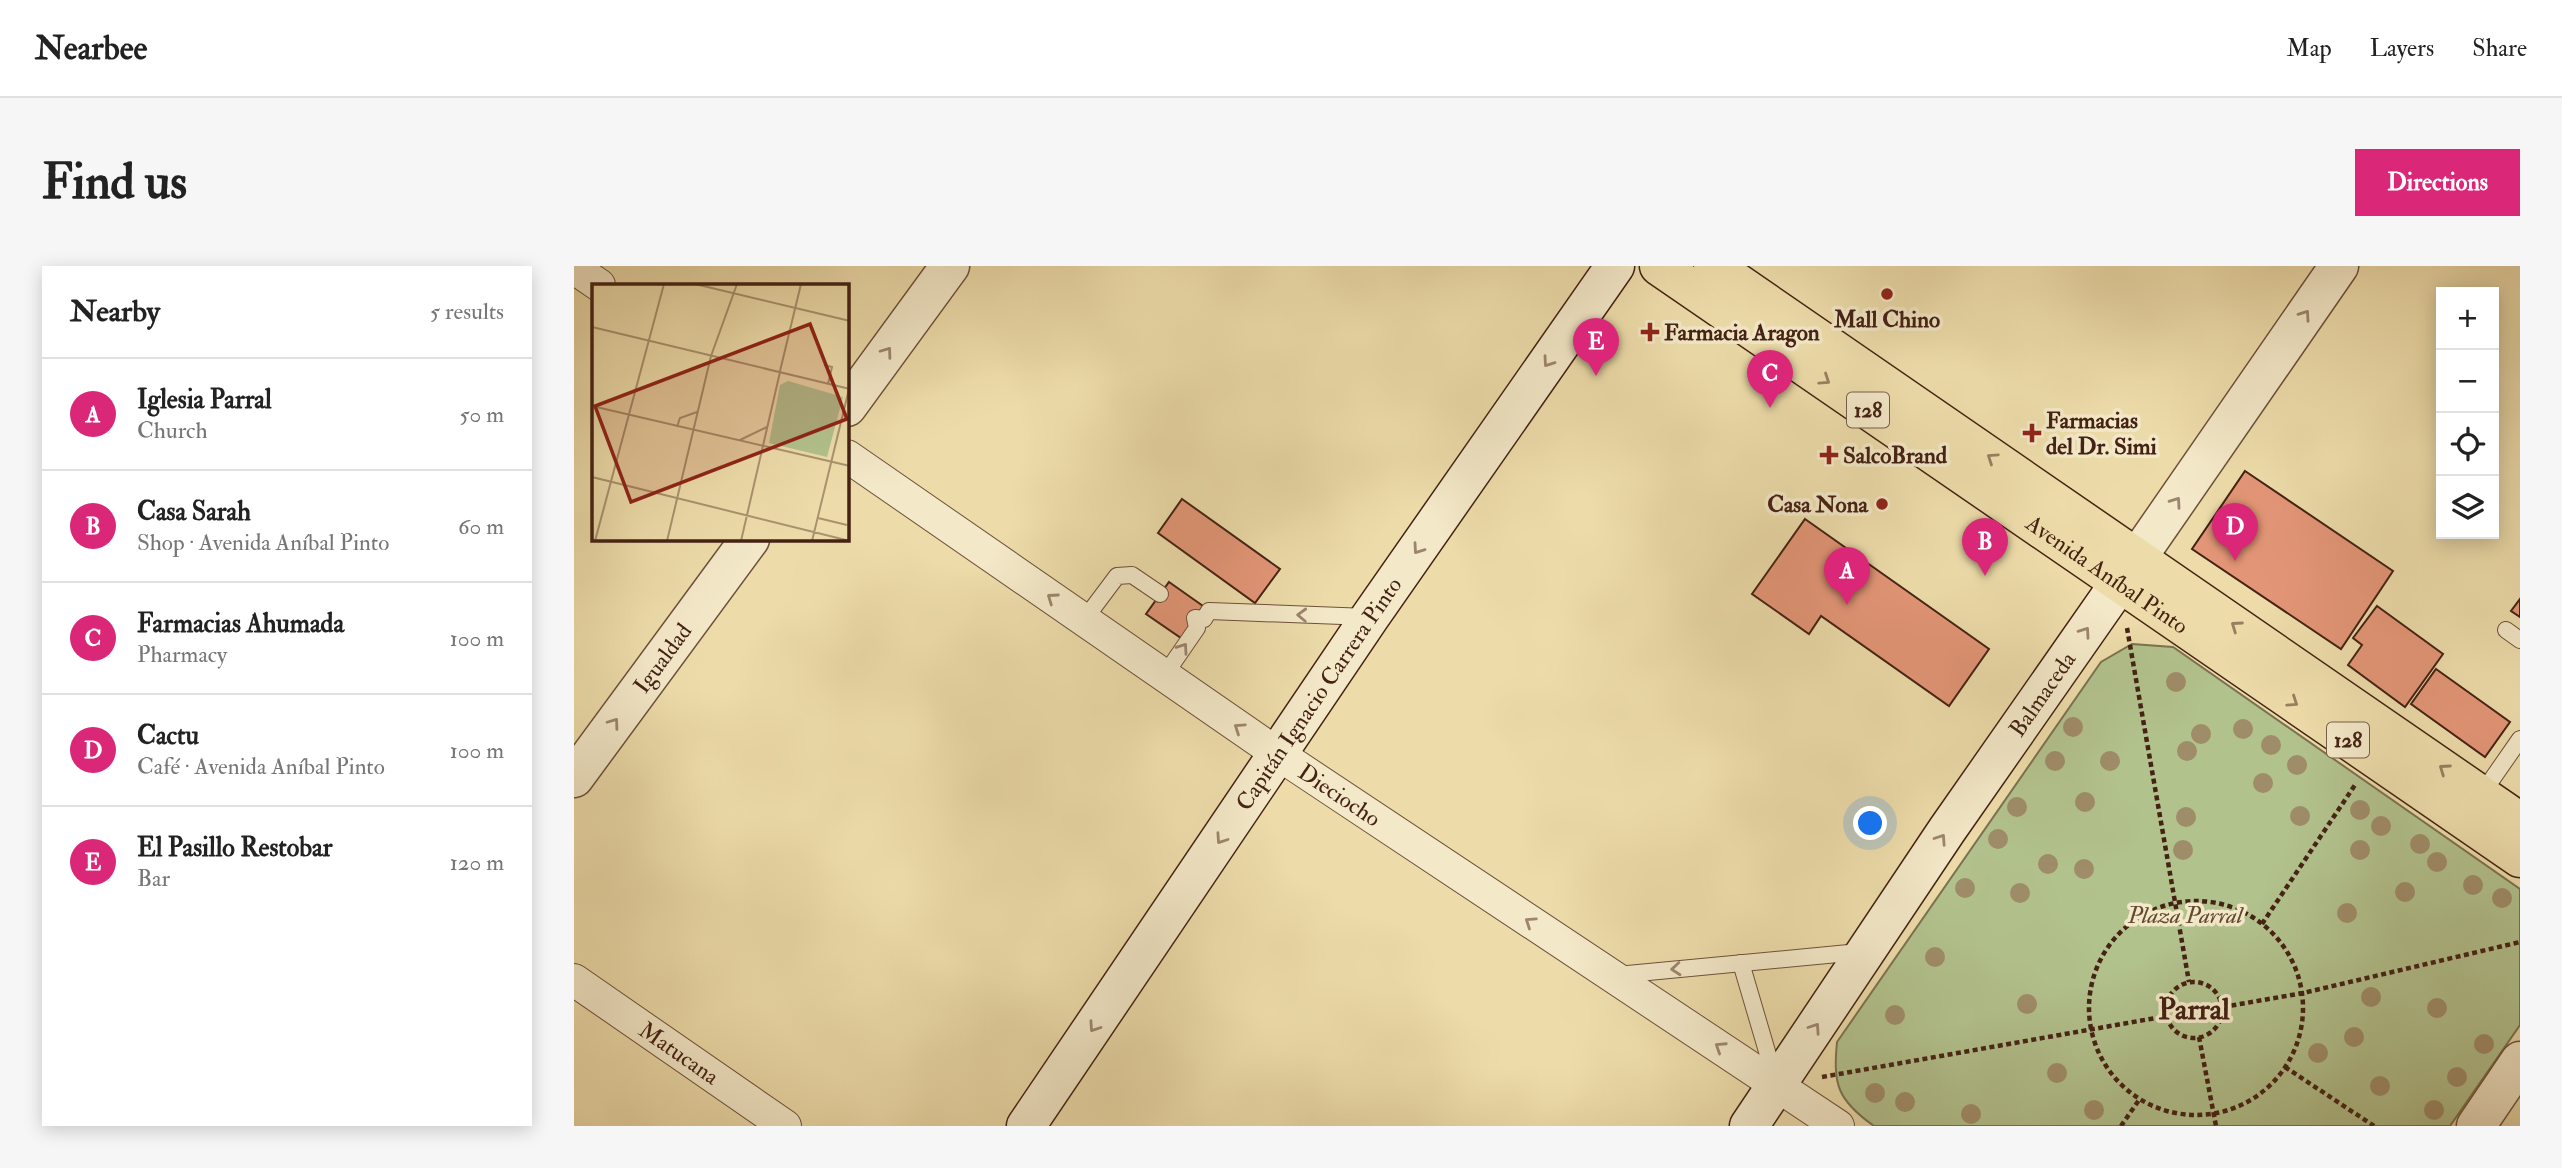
<!DOCTYPE html>
<html lang="en">
<head>
<meta charset="utf-8">
<style>
  :root { --surface:#fff; --page:#f6f6f6; --text:#222; --muted:#767676; --line:#e0e0e0; --accent:#db2777 }
  body { margin:0; font-family:"IM FELL Double Pica",serif; background:var(--page); color:var(--text) }
  .controls { position:absolute; right:21px; top:21px; display:grid; overflow:hidden; border-radius:0px; box-shadow:0 4px 18px #0003 }
  .controls button { width:63px; height:63px; display:grid; place-items:center; padding:0; border:0; border-bottom:2px solid var(--line); background:var(--surface); color:var(--text); font:35px sans-serif }
  .you { position:absolute; left:1297px; top:558px; width:24px; height:24px; margin:-18px; border:5px solid #fff; border-radius:50%; background:#1a73e8; box-shadow:0 0 0 10px #1a73e833 }
  .badge { display:grid; place-items:center; width:46px; height:46px; border-radius:50%; background:var(--accent); color:#fff; font-size:23px; font-weight:700 }
  .pin { position:absolute; translate:-50% -58px; filter:drop-shadow(0 2px 4px #0008) }
  .pin::after { content:''; position:absolute; top:37px; width:24px; height:21px; background:inherit; clip-path:polygon(0 0,100% 0,50% 100%) }
  .list { margin:0; padding:0; list-style:none }
  h2 { display:flex; justify-content:space-between; align-items:center; height:91px; margin:0; padding:0 28px; font-size:30px }
  h2 small { font-size:23px; font-weight:400; color:var(--muted) }
  .list li { display:grid; grid-template-columns:46px 1fr auto; gap:21px; align-items:center; box-sizing:border-box; height:112px; padding:0 28px; border-top:2px solid var(--line) }
  .list b { display:block; font-size:26px; white-space:nowrap }
  .list p { margin:0; font-size:23px; white-space:nowrap; color:var(--muted) }
  .list em { font-size:23px; font-style:normal; color:var(--muted) }
  .icon { flex:none; width:38px; height:38px; fill:none; stroke:currentColor; stroke-width:2; stroke-linecap:round; stroke-linejoin:round }
  .map { position:relative; flex:none; width:1946px; height:860px; overflow:hidden; border-radius:0px }
  header { display:flex; align-items:center; gap:42px; box-sizing:border-box; height:98px; padding:0 35px; background:var(--surface); border-bottom:2px solid var(--line) }
  header strong { font-size:33px }
  nav { display:flex; gap:38px; margin-inline-start:auto; font-size:24px }
  .intro { display:flex; align-items:center; justify-content:space-between; box-sizing:border-box; height:168px; padding:0 42px }
  h1 { margin:0; font-size:49px }
  .button { padding:18px 32px; border-radius:0px; background:var(--accent); color:#fff; font-size:24px; font-weight:700 }
  main { display:flex; gap:42px; padding:0 42px }
  aside { flex:1; background:var(--surface); border-radius:0px; box-shadow:0 4px 18px #0003 }
  .map>svg:first-child { display:block }
</style>
</head>
<body>
<header>
<strong>Nearbee</strong>
<nav><a>Map</a><a>Layers</a><a>Share</a></nav>
</header>
<div class="intro"><h1>Find us</h1><a class="button">Directions</a></div>
<main>
<aside>
<h2>Nearby<small>5 results</small></h2>
<ul class="list">
<li><span class="badge">A</span><div><b>Iglesia Parral</b><p>Church</p></div><em>50 m</em></li>
<li><span class="badge">B</span><div><b>Casa Sarah</b><p>Shop · Avenida Aníbal Pinto</p></div><em>60 m</em></li>
<li><span class="badge">C</span><div><b>Farmacias Ahumada</b><p>Pharmacy</p></div><em>100 m</em></li>
<li><span class="badge">D</span><div><b>Cactu</b><p>Café · Avenida Aníbal Pinto</p></div><em>100 m</em></li>
<li><span class="badge">E</span><div><b>El Pasillo Restobar</b><p>Bar</p></div><em>120 m</em></li>
</ul>
</aside>
<div class="map">
<svg width="1946" height="860" viewBox="0 0 1946 860">
  <rect width="100%" height="100%" fill="#eddcaa"/>
  <filter id="stains"><feTurbulence type="fractalNoise" baseFrequency=".00286" numOctaves="4"/><feColorMatrix values="0 0 0 0 .2 0 0 0 0 .09 0 0 0 0 .02 0 0 0 .5 -.17"/></filter>
  <radialGradient id="worn" r=".72"><stop offset=".6" stop-color="#630" stop-opacity="0"/><stop offset="1" stop-color="#630" stop-opacity=".3"/></radialGradient>
  <!-- green -->
  <path fill="#b2c28d" stroke="#7b7250" stroke-width="2" d="M1558 378 1599 381 1946 623V759L1876 860H1300C1263 834 1259 818 1263 776L1527 396Z"/>
  <!-- building -->
  <g fill="#e39677" stroke="#442214" stroke-width="2">
    <path d="M1671 205 1819 305 1767 383 1618 283Z"/>
    <path d="M608 233 706 303 681 337 584 267Z"/>
    <path d="M1231 253 1415 383 1375 440 1247 350 1235 368 1178 328Z"/>
    <path d="M595 316 629 340 607 372 572 348Z"/>
    <path d="M1946 333V351L1937 345Z"/>
    <path d="M1803 340 1869 388 1831 441 1774 399 1788 379 1779 372Z"/>
    <path d="M1862 403 1936 456 1911 491 1837 438Z"/>
  </g>
  <g fill="none" stroke-linecap="round" stroke-linejoin="round">
    <!-- service casing -->
    <g stroke="#6e503a" stroke-width="18">
      <g id="service">
        <path d="M510 354 543 310 558 309 586 328"/>
        <path d="M1932 364 1946 374"/>
        <path d="M590 410 623 362 621 352 630 353 635 345 794 351"/>
        <path d="M1907 529 1946 473"/>
        <path d="M1167 697 1202 816"/>
        <path d="M1043 709 1285 686"/>
      </g>
    </g>
    <!-- minor casing -->
    <g stroke="#6e503a" stroke-width="34">
      <g id="minor">
        <path d="M0 2 25 19"/>
        <path id="s1" d="M273 190 704 488 1264 860"/>
        <path id="s2" d="M0 714 211 860"/>
      </g>
    </g>
    <!-- tertiary casing -->
    <g stroke="#6e503a" stroke-width="41">
      <g id="tertiary">
        <path d="M273 141 376 0"/>
        <path d="M1563 292 1765 0"/>
        <path id="s3" d="M0 512 176 273"/>
        <path d="M1902 860 1946 795"/>
      </g>
    </g>
    <!-- secondary casing -->
    <g stroke="#442214" stroke-width="41">
      <g id="secondary">
        <path id="s4" d="M452 860 796 351 1041 0"/>
        <path id="s5" d="M1175 860 1373 564 1563 292"/>
      </g>
    </g>
    <!-- primary casing -->
    <g stroke="#442214" stroke-width="41">
      <g id="primary">
        <path id="s6" d="M1085 0 1946 592"/>
        <path d="M1139 0 1946 556"/>
      </g>
    </g>
    <!-- path -->
    <g stroke="#442214" stroke-width="4.5" stroke-dasharray="5 3.5" stroke-linecap="butt">
      <path d="M1553 362 1615 716"/>
      <circle cx="1622" cy="742" r="107"/>
      <path d="M1688 658 1781 519"/>
      <circle cx="1620" cy="744" r="28"/>
      <path d="M1649 741 1729 727 1946 676"/>
      <path d="M1625 771 1642 860"/>
      <path d="M1711 801 1800 860"/>
      <path d="M1248 811 1593 750"/>
      <path d="M1547 860 1565 834"/>
    </g>
    <!-- service -->
    <use href="#service" stroke="#f3e8c8" stroke-width="16"/>
    <!-- minor -->
    <use href="#minor" stroke="#f3e8c8" stroke-width="32"/>
    <!-- tertiary -->
    <use href="#tertiary" stroke="#f3e8c8" stroke-width="38"/>
    <!-- secondary -->
    <use href="#secondary" stroke="#f3e8c8" stroke-width="38"/>
    <!-- primary -->
    <use href="#primary" stroke="#eddcaa" stroke-width="38"/>
  </g>
  <!-- trees -->
  <g fill="#9f8c68">
    <circle cx="1602" cy="416" r="10"/>
    <circle cx="1499" cy="461" r="10"/>
    <circle cx="1669" cy="463" r="10"/>
    <circle cx="1627" cy="468" r="10"/>
    <circle cx="1697" cy="479" r="10"/>
    <circle cx="1613" cy="485" r="10"/>
    <circle cx="1481" cy="495" r="10"/>
    <circle cx="1536" cy="495" r="10"/>
    <circle cx="1723" cy="499" r="10"/>
    <circle cx="1689" cy="517" r="10"/>
    <circle cx="1511" cy="536" r="10"/>
    <circle cx="1443" cy="541" r="10"/>
    <circle cx="1786" cy="544" r="10"/>
    <circle cx="1726" cy="550" r="10"/>
    <circle cx="1612" cy="551" r="10"/>
    <circle cx="1807" cy="560" r="10"/>
    <circle cx="1424" cy="573" r="10"/>
    <circle cx="1846" cy="578" r="10"/>
    <circle cx="1609" cy="584" r="10"/>
    <circle cx="1786" cy="584" r="10"/>
    <circle cx="1863" cy="596" r="10"/>
    <circle cx="1474" cy="598" r="10"/>
    <circle cx="1510" cy="603" r="10"/>
    <circle cx="1899" cy="619" r="10"/>
    <circle cx="1391" cy="622" r="10"/>
    <circle cx="1831" cy="626" r="10"/>
    <circle cx="1446" cy="627" r="10"/>
    <circle cx="1928" cy="632" r="10"/>
    <circle cx="1773" cy="647" r="10"/>
    <circle cx="1361" cy="691" r="10"/>
    <circle cx="1797" cy="731" r="10"/>
    <circle cx="1453" cy="738" r="10"/>
    <circle cx="1863" cy="742" r="10"/>
    <circle cx="1321" cy="749" r="10"/>
    <circle cx="1780" cy="771" r="10"/>
    <circle cx="1910" cy="778" r="10"/>
    <circle cx="1744" cy="787" r="10"/>
    <circle cx="1483" cy="807" r="10"/>
    <circle cx="1883" cy="811" r="10"/>
    <circle cx="1806" cy="820" r="10"/>
    <circle cx="1301" cy="827" r="10"/>
    <circle cx="1331" cy="836" r="10"/>
    <circle cx="1520" cy="844" r="10"/>
    <circle cx="1860" cy="844" r="10"/>
    <circle cx="1397" cy="848" r="10"/>
  </g>
  <!-- one-way arrows -->
  <defs><path id="oneway-chevron" d="M-2-3.5L2.5 0L-2 3.5" fill="none" stroke-width="1.6" stroke-linecap="round" stroke-linejoin="round" transform="scale(1.75)"/></defs>
  <g stroke="#9c856e">
    <use href="#oneway-chevron" transform="translate(1731 49) rotate(-55)"/>
    <use href="#oneway-chevron" transform="translate(313 86) rotate(-54)"/>
    <use href="#oneway-chevron" transform="translate(974 96) rotate(125)"/>
    <use href="#oneway-chevron" transform="translate(1602 236) rotate(-55)"/>
    <use href="#oneway-chevron" transform="translate(844 283) rotate(125)"/>
    <use href="#oneway-chevron" transform="translate(478 332) rotate(-145)"/>
    <use href="#oneway-chevron" transform="translate(728 349) rotate(-178)"/>
    <use href="#oneway-chevron" transform="translate(1511 366) rotate(-55)"/>
    <use href="#oneway-chevron" transform="translate(609 382) rotate(-55)"/>
    <use href="#oneway-chevron" transform="translate(40 457) rotate(-54)"/>
    <use href="#oneway-chevron" transform="translate(665 462) rotate(-146)"/>
    <use href="#oneway-chevron" transform="translate(647 573) rotate(124)"/>
    <use href="#oneway-chevron" transform="translate(1367 573) rotate(-56)"/>
    <use href="#oneway-chevron" transform="translate(956 656) rotate(-146)"/>
    <use href="#oneway-chevron" transform="translate(1102 703) rotate(175)"/>
    <use href="#oneway-chevron" transform="translate(520 761) rotate(124)"/>
    <use href="#oneway-chevron" transform="translate(1241 762) rotate(-56)"/>
    <use href="#oneway-chevron" transform="translate(1146 781) rotate(-147)"/>
  </g>
  <g stroke="#987f5f">
    <use href="#oneway-chevron" transform="translate(1251 114) rotate(34)"/>
    <use href="#oneway-chevron" transform="translate(1418 192) rotate(-146)"/>
    <use href="#oneway-chevron" transform="translate(1662 360) rotate(-145)"/>
    <use href="#oneway-chevron" transform="translate(1719 436) rotate(34)"/>
    <use href="#oneway-chevron" transform="translate(1870 503) rotate(-145)"/>
  </g>
  <!-- markers -->
  <g fill="#8f2418" stroke="#f3e8c8" stroke-width="2.5">
    <circle cx="1313" cy="28" r="7"/>
    <path d="M1072.5 55.5h7v7h7v7h-7v7h-7v-7h-7v-7h7z"/>
    <path d="M1454.5 156.5h7v7h7v7h-7v7h-7v-7h-7v-7h7z"/>
    <path d="M1251.5 178.5h7v7h7v7h-7v7h-7v-7h-7v-7h7z"/>
    <circle cx="1308" cy="238" r="7"/>
  </g>
  <g text-anchor="middle" dominant-baseline="central" stroke-width="7" stroke-linejoin="round" paint-order="stroke">
    <!-- shield labels -->
    <g fill="#f3e8c8" stroke="#785d4a" stroke-width="2">
      <rect x="1273" y="126.5" width="42" height="35" rx="5"/>
      <rect x="1753" y="456.5" width="42" height="35" rx="5"/>
    </g>
    <g font-size="21" font-weight="bold" fill="#442214">
      <text x="1294" y="144">128</text>
      <text x="1774" y="474">128</text>
    </g>
    <!-- poi labels -->
    <g font-size="23" font-weight="bold" fill="#442214" stroke="#f3e8c8" text-anchor="start">
      <text x="1313" y="53" text-anchor="middle">Mall Chino</text>
      <text x="1090" y="66">Farmacia Aragon</text>
      <text x="1472" y="154">Farmacias<tspan x="1472" dy="26">del Dr. Simi</tspan></text>
      <text x="1269" y="189">SalcoBrand</text>
      <text x="1294" y="238" text-anchor="end">Casa Nona</text>
    </g>
    <!-- street labels -->
    <g font-size="23" fill="#442214" stroke="#f3e8c8">
      <text stroke="none"><textPath href="#s6" startOffset="544">Avenida Aníbal Pinto</textPath></text>
      <text stroke="none"><textPath href="#s3" startOffset="149">Igualdad</textPath></text>
      <text stroke="none"><textPath href="#s5" startOffset="522">Balmaceda</textPath></text>
      <text stroke="none"><textPath href="#s4" startOffset="522">Capitán Ignacio Carrera Pinto</textPath></text>
      <text stroke="none"><textPath href="#s1" startOffset="598">Dieciocho</textPath></text>
      <text stroke="none"><textPath href="#s2" startOffset="128">Matucana</textPath></text>
    </g>
    <!-- park labels -->
    <g font-size="23" font-style="italic" fill="#604a32" stroke="#f3e8c8">
      <text x="1611" y="649">Plaza Parral</text>
    </g>
    <!-- district labels -->
    <g font-size="30" font-weight="bold" fill="#442214" stroke="#f3e8c8">
      <text x="1620" y="743">Parral</text>
    </g>
  </g>
  <!-- overview -->
  <g transform="translate(18 18)">
    <rect width="257" height="257" fill="#eddcaa"/>
    <path d="M196 97 251 113 235 173 177 159 188 101Z" fill="#b2c28d"/>
    <path fill="none" stroke="#a9926e" stroke-width="2" d="M103 0 258 37M0 43 258 105M119 72 145 0M232 81 240 83 236 100M188 87 209 0M0 122 258 182M85 143 88 134 105 128M148 156 175 143M0 193 258 257M226 234 255 241M3 257 72 0M75 257 119 72M149 257 188 88M220 257 257 105"/>
    <path fill="#8f2418" fill-opacity="0.15" stroke="#8f2418" stroke-width="3.5" d="M218 40 255 135 39 218 3 122Z"/>
    <rect width="257" height="257" fill="none" stroke="#442214" stroke-width="3.5"/>
  </g>
  <rect width="100%" height="100%" filter="url(#stains)"/>
  <rect width="100%" height="100%" fill="url(#worn)"/>
</svg>
<div class="controls">
<button>+</button>
<button>−</button>
<button><svg class="icon" aria-label="locate" viewBox="0 0 24 24"><circle cx="12" cy="12" r="6"/><path d="M12 2v4M12 18v4M2 12h4M18 12h4"/></svg></button>
<button><svg class="icon" aria-label="layers" viewBox="0 0 24 24"><path d="M12 4l9 5-9 5-9-5zM3 14l9 5 9-5"/></svg></button>
</div>
<div class="you"></div>
<div class="pin badge" style="left:1273px;top:339px">A</div>
<div class="pin badge" style="left:1411px;top:310px">B</div>
<div class="pin badge" style="left:1196px;top:142px">C</div>
<div class="pin badge" style="left:1661px;top:295px">D</div>
<div class="pin badge" style="left:1022px;top:110px">E</div>
</div>
</main>
</body>
</html>
